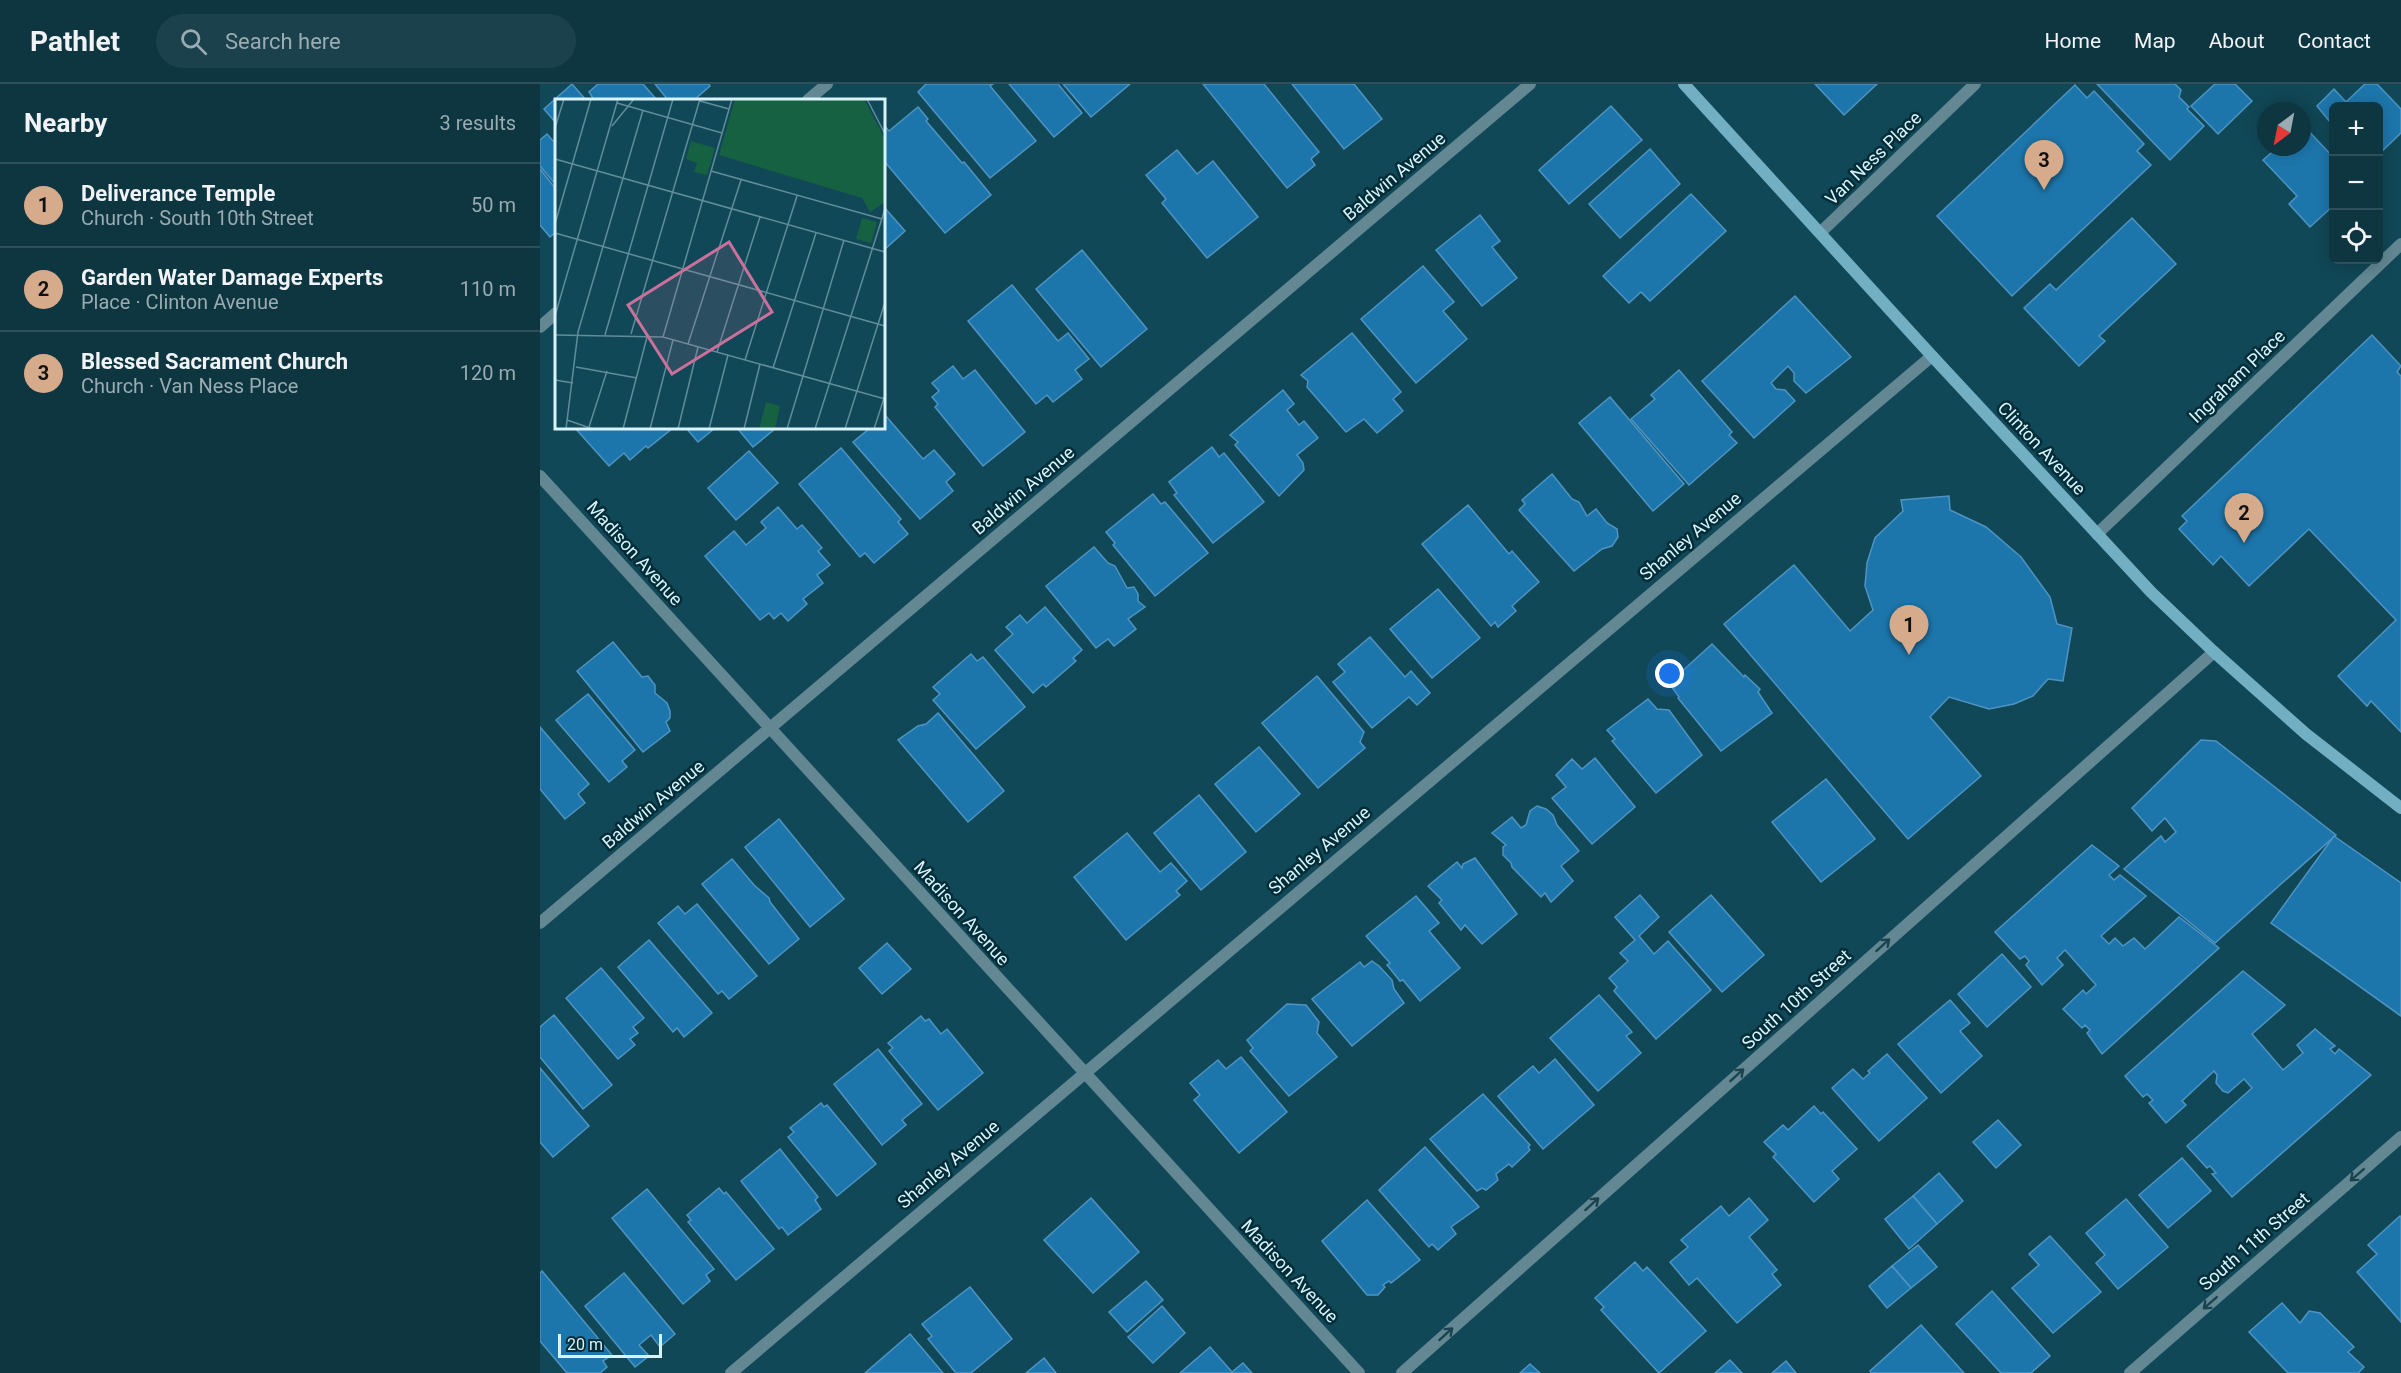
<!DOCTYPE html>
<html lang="en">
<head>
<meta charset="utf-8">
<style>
  :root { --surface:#0d3641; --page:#1b414c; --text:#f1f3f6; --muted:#9aabb1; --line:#2d505a; --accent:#d6ab8b }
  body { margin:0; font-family:Roboto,sans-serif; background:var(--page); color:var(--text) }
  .controls { position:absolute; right:18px; top:18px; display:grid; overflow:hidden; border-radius:9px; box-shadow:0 3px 15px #0003 }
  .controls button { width:54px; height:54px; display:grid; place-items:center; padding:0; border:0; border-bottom:2px solid var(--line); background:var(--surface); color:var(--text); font:30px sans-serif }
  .compass { position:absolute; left:1717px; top:18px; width:54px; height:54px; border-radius:50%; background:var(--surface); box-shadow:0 3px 15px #0003; rotate:212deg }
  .scale { position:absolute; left:18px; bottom:15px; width:104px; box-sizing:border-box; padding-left:6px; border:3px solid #d9f3fc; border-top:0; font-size:16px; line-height:21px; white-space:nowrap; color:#d9f3fc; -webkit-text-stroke:4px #002d38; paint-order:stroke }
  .you { position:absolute; left:1130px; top:590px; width:21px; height:21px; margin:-15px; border:4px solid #fff; border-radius:50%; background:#1a73e8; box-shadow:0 0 0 9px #1a73e833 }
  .badge { display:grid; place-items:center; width:39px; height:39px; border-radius:50%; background:var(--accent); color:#111; font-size:20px; font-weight:700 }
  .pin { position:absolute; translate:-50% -50px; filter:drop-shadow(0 2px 3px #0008) }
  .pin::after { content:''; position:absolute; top:32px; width:21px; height:18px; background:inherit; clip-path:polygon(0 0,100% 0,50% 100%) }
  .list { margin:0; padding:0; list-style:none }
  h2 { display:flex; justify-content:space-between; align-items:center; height:78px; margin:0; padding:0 24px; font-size:26px }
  h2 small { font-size:20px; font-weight:400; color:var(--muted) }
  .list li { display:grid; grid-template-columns:39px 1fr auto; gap:18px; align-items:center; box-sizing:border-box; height:84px; padding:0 24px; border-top:2px solid var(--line) }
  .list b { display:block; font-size:22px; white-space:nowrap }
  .list p { margin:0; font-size:20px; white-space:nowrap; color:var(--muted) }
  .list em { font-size:20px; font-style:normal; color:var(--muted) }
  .icon { flex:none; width:33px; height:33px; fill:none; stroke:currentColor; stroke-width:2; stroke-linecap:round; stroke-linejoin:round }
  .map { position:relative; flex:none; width:1861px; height:1289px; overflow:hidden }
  header { display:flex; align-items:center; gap:36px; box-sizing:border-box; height:84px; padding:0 30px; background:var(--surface); border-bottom:2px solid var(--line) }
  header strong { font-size:28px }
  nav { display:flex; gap:33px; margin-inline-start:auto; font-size:21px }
  .search { width:420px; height:54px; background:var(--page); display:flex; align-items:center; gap:15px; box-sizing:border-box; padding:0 21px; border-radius:33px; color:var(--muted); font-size:22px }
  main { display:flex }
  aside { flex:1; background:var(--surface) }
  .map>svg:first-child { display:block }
</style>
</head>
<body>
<header>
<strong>Pathlet</strong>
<div class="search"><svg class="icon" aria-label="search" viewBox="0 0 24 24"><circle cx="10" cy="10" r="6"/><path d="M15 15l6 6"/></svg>Search here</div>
<nav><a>Home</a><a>Map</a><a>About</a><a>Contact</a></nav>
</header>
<main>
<aside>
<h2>Nearby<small>3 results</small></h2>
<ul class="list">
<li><span class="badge">1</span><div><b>Deliverance Temple</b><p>Church · South 10th Street</p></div><em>50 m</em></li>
<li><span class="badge">2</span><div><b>Garden Water Damage Experts</b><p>Place · Clinton Avenue</p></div><em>110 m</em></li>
<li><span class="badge">3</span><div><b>Blessed Sacrament Church</b><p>Church · Van Ness Place</p></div><em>120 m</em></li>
</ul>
</aside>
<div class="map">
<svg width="1861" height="1289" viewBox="0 0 1861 1289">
  <rect width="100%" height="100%" fill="#114857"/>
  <!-- building -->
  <g fill="#1d76ab" stroke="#4e94c3" stroke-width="1.5">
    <path d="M32 0 46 16H16V39L4 25Z"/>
    <path d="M58 0H103L117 16H54L49 8Z"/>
    <path d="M115 0H169L170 2 154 16H128Z"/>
    <path d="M386 0H453L450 2 496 57 450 94 378 8Z"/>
    <path d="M469 0H518L542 29 514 53Z"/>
    <path d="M523 0H590L551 33Z"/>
    <path d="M663 0H724L779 68 771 75 775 81 747 104Z"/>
    <path d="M752 0H814L842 35 804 65Z"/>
    <path d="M1275 0H1337L1304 31Z"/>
    <path d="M1557 0H1635L1641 6 1639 13 1649 23 1647 25 1664 42 1630 76Z"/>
    <path d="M1675 0H1695L1712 17 1678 50 1651 22Z"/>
    <path d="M1825 0H1837L1861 25V49L1838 71V22H1794V43L1777 22 1794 5 1806 18Z"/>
    <path d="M1535 1 1547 14 1554 7 1604 60 1597 67 1611 81 1472 212 1397 132Z"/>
    <path d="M1071 22 1102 56 1029 120 999 86Z"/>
    <path d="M378 23 388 35 386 37 422 79 424 78 451 111 405 149 344 77V41L349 47Z"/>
    <path d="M1762 40 1794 74V121L1770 143 1749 120 1757 112 1723 76 1738 63H1762Z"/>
    <path d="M7 50 13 57 16 55V101L0 82V56Z"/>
    <path d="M1110 65 1140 100 1080 154 1049 120Z"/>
    <path d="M637 66 657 90 673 77 718 133 667 174 622 119 626 115 606 91Z"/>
    <path d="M0 85 16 105V148L10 153 0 141Z"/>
    <path d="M1151 110 1186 147 1110 217 1101 208 1089 219 1063 192Z"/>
    <path d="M344 123 365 147 344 166Z"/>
    <path d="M940 131 960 157 952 163 977 194 942 222 896 166Z"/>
    <path d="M1592 134 1636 180 1559 252 1565 257 1539 282 1484 224 1510 200 1516 206Z"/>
    <path d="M542 166 607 245 561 283 496 205Z"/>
    <path d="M883 182 914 218 903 227 927 255 876 299 821 235Z"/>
    <path d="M472 201 518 257 528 249 549 275 535 286 542 295 513 318 507 311 496 320 428 237Z"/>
    <path d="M1255 212 1311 273 1266 309 1254 297V289L1248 282 1231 299 1236 305 1245 306 1255 317 1214 354 1162 297Z"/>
    <path d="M812 249 861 308 853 315 863 327 837 349 824 335 806 348 767 303 768 297 761 291Z"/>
    <path d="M1832 251 1861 282 1857 288 1861 292V648L1831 617 1827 622 1798 592 1856 536 1769 445 1709 502 1681 472 1673 481 1639 445 1647 437 1642 432Z"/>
    <path d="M413 282 423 295 435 286 485 348 443 382 395 323 398 320 392 313 399 307 392 299Z"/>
    <path d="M1139 286 1192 348 1189 351 1197 359 1149 401 1091 335 1115 315 1111 311Z"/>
    <path d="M743 306 754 320 747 326 759 341 764 337 778 354 757 371 763 379 764 386 739 412 695 361 698 358 690 351Z"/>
    <path d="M1070 313 1144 400 1113 427 1039 339Z"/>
    <path d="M345 331 383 375 394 366 415 390 406 398 413 407 380 435 313 358 330 344H344Z"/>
    <path d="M35 344H133L108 364 106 362 90 376 84 369 69 382Z"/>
    <path d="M146 344H175L158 358Z"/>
    <path d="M197 344H236L213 363Z"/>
    <path d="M672 363 679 373 684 369 724 418 673 459 634 411 637 409 629 398Z"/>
    <path d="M301 364 361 435 358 438 368 450 334 479 325 469 320 473 259 400Z"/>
    <path d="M209 367 238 399 196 436 168 404Z"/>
    <path d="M1012 390 1032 415 1039 418 1047 432 1056 425 1067 439 1077 445 1078 453 1072 462 1062 465 1034 487 979 426 985 420 982 416Z"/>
    <path d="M613 410 621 420 625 418 668 469 615 512 573 461 575 459 566 448Z"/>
    <path d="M1409 412 1410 426 1446 443 1481 473 1510 513 1517 540 1532 544 1523 597 1508 595 1493 612 1474 620 1449 625 1409 613 1390 633 1441 692 1368 755 1184 540 1254 481 1310 547 1333 526 1325 502 1327 479 1335 454 1363 427 1361 416Z"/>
    <path d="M928 421 969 470 972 467 999 498 972 522 976 527 958 543 955 538 951 542 882 460Z"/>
    <path d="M238 423 257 445 262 441 282 464 278 467 290 481 277 491 283 499 263 515 267 520 248 537 241 529 234 535 229 529 220 536 165 472 194 447 206 461 226 444 221 438Z"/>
    <path d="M554 463 568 479 575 482 587 504 594 503 598 510V517L605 523 588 535 596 545 574 562 568 555 556 564 506 502Z"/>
    <path d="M898 505 940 554 892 594 850 545Z"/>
    <path d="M505 523 542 566 533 574 536 577 506 603 503 600 493 609 455 566 473 550 466 543 480 531 487 539Z"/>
    <path d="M830 553 865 593 871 587 890 609 877 621 869 613 832 644 793 598 805 588 798 580Z"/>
    <path d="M73 558 102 593 108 592 115 601V609L127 619 130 627V634L126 638 130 647 103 668 37 587Z"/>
    <path d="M1172 560 1204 593 1205 591 1220 605 1218 608 1232 629 1181 667 1138 614 1139 613 1129 599Z"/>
    <path d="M431 570 437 577 443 573 485 623 436 665 393 616 400 610 393 603Z"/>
    <path d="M777 592 824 648 820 658 825 664 778 704 722 639Z"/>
    <path d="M48 610 95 666 82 677 87 683 69 698 16 636Z"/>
    <path d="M1108 615 1117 625 1129 626 1162 671 1116 709 1072 657 1075 655 1067 646Z"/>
    <path d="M398 629 464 707 428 738 358 656 378 642 386 640Z"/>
    <path d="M0 643 49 700 38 710 45 719 25 735 0 705Z"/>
    <path d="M1661 656 1676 657 1796 751 1675 859 1584 785 1621 752 1625 758 1636 748 1625 734 1612 747 1592 724Z"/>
    <path d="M719 663 760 710 716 748 675 700Z"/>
    <path d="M1055 674 1095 723 1052 760 1012 714 1026 703 1016 691 1032 675 1042 685Z"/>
    <path d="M1286 695 1335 755 1281 798 1232 738Z"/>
    <path d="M659 711 706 768 661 806 614 749Z"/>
    <path d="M997 722 1006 725 1013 731 1017 741 1039 767 1021 782 1033 797 1011 818 1005 809 1001 813 972 783 971 779 963 771V763L966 761 952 749 972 733 981 744 986 741 990 727Z"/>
    <path d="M239 735 304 815 270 843 205 763Z"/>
    <path d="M587 749 620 788 631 779 647 797 636 807 640 811 586 856 534 793Z"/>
    <path d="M1794 752 1861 799V932L1731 839Z"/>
    <path d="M1552 761 1579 782 1569 791 1574 796 1580 791 1606 812 1561 852 1569 860 1575 854 1583 862 1594 854 1605 865 1639 833 1679 864 1562 970 1547 949 1550 946 1545 941 1542 944 1523 925 1543 906 1546 910 1556 901 1525 866 1517 874 1523 881 1502 901 1486 881 1489 877 1485 872 1480 875 1455 848Z"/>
    <path d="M935 774 977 830 942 860 925 841 921 846 899 819 902 816 888 802 917 778 922 784 923 780Z"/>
    <path d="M192 775 214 801 229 814 230 818 259 855 229 880 162 800Z"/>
    <path d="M1100 811 1119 833 1099 852 1114 870 1128 857 1171 906 1116 955 1074 907 1077 903 1069 894 1088 877 1080 869 1095 856 1075 833Z"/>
    <path d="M1171 811 1224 871 1182 908 1129 848Z"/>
    <path d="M876 812 899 839 889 847 920 884 880 917 863 896 860 897 847 881 850 879 826 852Z"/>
    <path d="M157 820 217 892 189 915 182 907 178 910 118 839 138 822 145 830Z"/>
    <path d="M109 856 172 929 144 953 137 944 133 948 78 883Z"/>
    <path d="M347 859 371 885 342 910 319 884Z"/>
    <path d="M1462 870 1491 903 1447 943 1418 910Z"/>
    <path d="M832 877 839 882 852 896 854 905 864 919 812 962 772 915 820 878 824 883Z"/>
    <path d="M61 884 104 934 93 943 98 949 90 955 95 961 78 975 26 914Z"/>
    <path d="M1703 887 1745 921 1712 950 1743 986 1763 969 1757 961 1775 945 1795 962 1790 965 1795 970 1799 965 1831 991 1692 1113 1672 1090 1676 1089 1670 1082 1667 1084 1647 1062 1712 1004 1704 995 1688 1009 1683 1007 1676 999 1677 991 1674 987 1642 1017 1646 1021 1626 1039 1609 1019 1613 1016 1607 1010 1603 1013 1585 992Z"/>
    <path d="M1059 911 1092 948 1086 952 1101 969 1058 1007 1010 954Z"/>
    <path d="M1410 916 1430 939 1420 947 1442 972 1401 1009 1358 960Z"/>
    <path d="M747 920 766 921 779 938 777 949 797 973 749 1012 710 967 713 964 707 956Z"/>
    <path d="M14 931 72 1001 43 1025 0 973V943Z"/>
    <path d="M381 932 385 937 389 935 401 950 407 945 443 989 398 1026 349 967 353 964 348 959Z"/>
    <path d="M338 965 382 1020 362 1036 366 1041 342 1061 294 1000Z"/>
    <path d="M1347 970 1387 1014 1339 1057 1292 1004 1313 985 1323 995 1330 989 1328 987Z"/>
    <path d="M701 973 747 1028 699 1069 654 1016 660 1011 650 999 678 976 686 985Z"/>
    <path d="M1015 975 1054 1021 1003 1065 958 1012 993 982 999 989Z"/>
    <path d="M0 984 49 1042 13 1073 0 1058Z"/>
    <path d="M943 1010 990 1061 988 1063 990 1066 972 1083 969 1080 956 1090 958 1096 946 1106 942 1104 937 1107 890 1055Z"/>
    <path d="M281 1019 284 1023 287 1021 336 1080 297 1112 248 1053 254 1048 250 1044Z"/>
    <path d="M1274 1022 1281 1030 1283 1028 1317 1065 1292 1087 1299 1095 1274 1118 1233 1073 1236 1070 1224 1058 1243 1041 1248 1046Z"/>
    <path d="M1458 1036 1481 1061 1456 1084 1433 1058Z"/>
    <path d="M885 1063 939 1123 911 1143 916 1150 898 1166 892 1160 889 1163 839 1106Z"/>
    <path d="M240 1065 278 1113 275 1116 281 1125 248 1151 242 1143 239 1145 201 1097Z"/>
    <path d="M1642 1074 1671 1107 1628 1144 1599 1111Z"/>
    <path d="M1399 1089 1423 1117 1397 1140 1373 1112Z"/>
    <path d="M179 1104 184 1110 186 1108 234 1165 196 1196 148 1138 151 1136 147 1131Z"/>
    <path d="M107 1105 174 1185 166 1191 170 1197 143 1220 72 1134Z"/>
    <path d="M1373 1112 1397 1140 1369 1165 1345 1135Z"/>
    <path d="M551 1114 599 1168 553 1209 504 1156Z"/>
    <path d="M1209 1114 1228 1136 1209 1153 1237 1186 1232 1190 1241 1201 1197 1239 1157 1194 1149 1201 1130 1178 1148 1163 1141 1156 1181 1122 1189 1132Z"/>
    <path d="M1586 1115 1628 1163 1578 1205 1556 1179 1565 1171 1546 1149Z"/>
    <path d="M827 1116 880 1176 851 1199 849 1197 843 1201 845 1203 838 1211H827L782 1157Z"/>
    <path d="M1860 1132 1861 1134V1238L1817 1188 1837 1170 1828 1161Z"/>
    <path d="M1510 1152 1561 1208 1513 1249 1472 1204 1499 1181 1489 1170Z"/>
    <path d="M1378 1161 1397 1183 1371 1204 1352 1182Z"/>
    <path d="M1095 1178 1103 1187 1107 1183 1166 1247 1119 1289 1061 1226 1064 1223 1055 1214Z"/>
    <path d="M1352 1182 1371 1204 1347 1224 1329 1202Z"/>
    <path d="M2 1187 72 1271 63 1277 67 1283 60 1289H27L0 1257V1189Z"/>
    <path d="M84 1189 135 1250 120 1263 111 1251 99 1261 109 1272 95 1283 45 1222Z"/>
    <path d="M606 1197 623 1216 587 1248 569 1228Z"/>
    <path d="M430 1203 472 1255 431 1289H416L388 1255 392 1252 382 1240Z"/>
    <path d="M1452 1207 1510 1272 1491 1289H1461L1416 1240Z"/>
    <path d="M1742 1219 1760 1239 1769 1227 1780 1229 1814 1263 1808 1268 1824 1283 1818 1289H1748L1709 1248Z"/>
    <path d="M622 1222 645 1249 613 1279 588 1253Z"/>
    <path d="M1381 1241 1424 1289H1331L1330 1287Z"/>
    <path d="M370 1250 403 1289H325Z"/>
    <path d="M670 1263 692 1288 703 1279 712 1289H640Z"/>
    <path d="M504 1274 516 1289H486Z"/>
    <path d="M1190 1276 1202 1289H1175Z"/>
    <path d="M1246 1277 1256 1289H1232Z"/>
    <path d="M990 1280 1000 1289H980Z"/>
  </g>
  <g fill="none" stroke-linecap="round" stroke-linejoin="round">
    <!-- minor -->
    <g stroke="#638894" stroke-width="12">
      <path d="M268 16 287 0"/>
      <path d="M1281 148 1435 0"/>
      <path d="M0 243 16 229"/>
      <path d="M0 392 819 1289"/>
      <path d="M1557 450 1861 160"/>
      <path d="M0 839 990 0"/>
      <path d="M191 1289 1392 272"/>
      <path d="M862 1289 1674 568"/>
    </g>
    <!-- tertiary -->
    <path stroke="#638894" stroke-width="12" d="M1590 1289 1861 1053"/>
    <!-- secondary -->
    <path stroke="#73afc3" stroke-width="12" d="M1144 0 1392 272 1611 508 1674 568 1766 650 1861 724"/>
  </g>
  <!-- one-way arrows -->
  <defs><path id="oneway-shaft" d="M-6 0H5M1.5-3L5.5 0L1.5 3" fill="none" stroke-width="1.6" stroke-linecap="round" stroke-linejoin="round" transform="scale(1.5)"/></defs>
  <g stroke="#19444f">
    <use href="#oneway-shaft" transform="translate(1343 861) rotate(-42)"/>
    <use href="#oneway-shaft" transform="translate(1197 991) rotate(-42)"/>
    <use href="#oneway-shaft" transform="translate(1817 1091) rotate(139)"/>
    <use href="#oneway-shaft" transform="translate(1052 1120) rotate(-42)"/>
    <use href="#oneway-shaft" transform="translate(1670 1219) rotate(139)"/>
    <use href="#oneway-shaft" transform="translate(906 1250) rotate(-42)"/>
  </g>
  <g text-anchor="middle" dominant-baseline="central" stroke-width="5" stroke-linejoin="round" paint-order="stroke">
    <!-- street labels -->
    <g font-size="18" fill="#d9f3fc" stroke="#002d38">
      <text transform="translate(1333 74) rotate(-44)">Van Ness Place</text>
      <text transform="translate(854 92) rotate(-40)">Baldwin Avenue</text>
      <text transform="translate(1697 292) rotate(-44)">Ingraham Place</text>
      <text transform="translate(1502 364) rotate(47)">Clinton Avenue</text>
      <text transform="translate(483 406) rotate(-40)">Baldwin Avenue</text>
      <text transform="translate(1150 452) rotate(-40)">Shanley Avenue</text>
      <text transform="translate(95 469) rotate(48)">Madison Avenue</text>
      <text transform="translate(113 720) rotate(-40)">Baldwin Avenue</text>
      <text transform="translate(779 766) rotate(-40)">Shanley Avenue</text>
      <text transform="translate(422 829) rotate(48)">Madison Avenue</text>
      <text transform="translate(1256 915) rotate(-42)">South 10th Street</text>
      <text transform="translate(408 1080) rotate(-40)">Shanley Avenue</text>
      <text transform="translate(1714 1157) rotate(-41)">South 11th Street</text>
      <text transform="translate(750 1187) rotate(47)">Madison Avenue</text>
    </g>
  </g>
  <!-- overview -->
  <g transform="translate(15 15)">
    <rect width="330" height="330" fill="#114857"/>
    <path d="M180 0H309L330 40V103L315 113 307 99 164 56ZM136 42 160 49 152 76 139 73 142 64 131 60ZM307 119 322 123 316 144 301 140ZM211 303 225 307 220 330H204Z" fill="#166141"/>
    <path fill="none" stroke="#618c99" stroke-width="1.5" d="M312 0 330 35M145 2 174 10M62 4 167 34M57 27 79 0M0 29 9 0M0 60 330 153M156 72 327 120M0 125 36 0M0 134 330 227M0 217 63 0M76 235 145 0M0 236 108 238 330 300M50 236 118 0M108 238 177 0M133 245 186 81M162 253 205 118M190 261 242 97M21 268 82 279M218 269 261 134M0 281 18 284M12 321 38 330M34 328 52 272M11 330 23 233 88 11M68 330 92 238M95 330 118 241M123 330 143 248M154 330 173 256M189 330 205 265M232 330 289 141M260 330 330 110M290 330 330 203M319 330 330 296"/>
    <path fill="#cb709b" fill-opacity="0.15" stroke="#cb709b" stroke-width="3" d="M174 143 217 213 117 275 73 206Z"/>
    <rect width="330" height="330" fill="none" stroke="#d9f3fc" stroke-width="3"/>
  </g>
</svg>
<div class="controls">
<button>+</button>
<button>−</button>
<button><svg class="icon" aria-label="locate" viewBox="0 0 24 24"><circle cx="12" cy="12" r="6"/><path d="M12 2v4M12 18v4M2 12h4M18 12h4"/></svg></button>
</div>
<svg class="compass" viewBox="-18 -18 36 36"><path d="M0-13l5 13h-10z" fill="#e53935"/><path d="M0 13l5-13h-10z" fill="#9aabb1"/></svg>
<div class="scale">20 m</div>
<div class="you"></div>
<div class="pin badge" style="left:1369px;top:571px">1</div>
<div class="pin badge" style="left:1704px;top:459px">2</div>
<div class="pin badge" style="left:1504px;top:106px">3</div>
</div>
</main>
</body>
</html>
